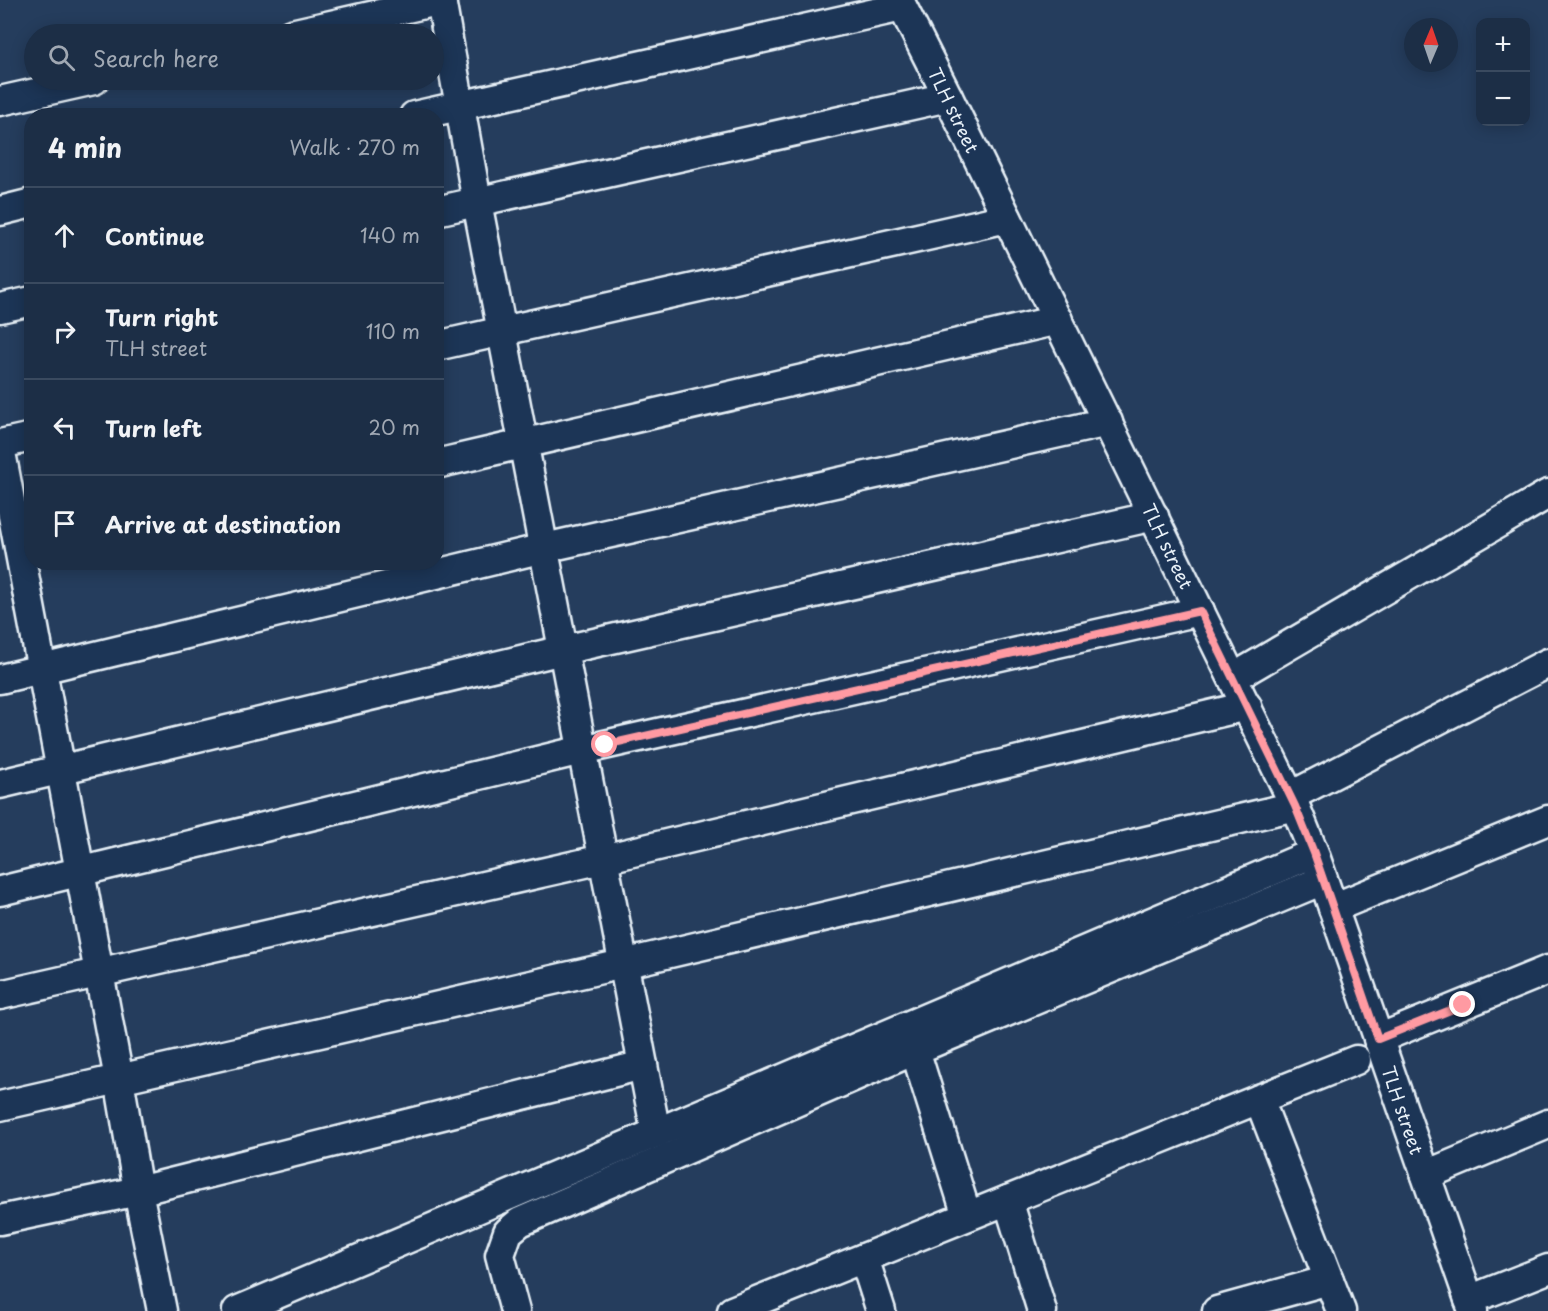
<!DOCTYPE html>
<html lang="en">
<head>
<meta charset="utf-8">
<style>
  :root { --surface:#1c2e46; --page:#293a51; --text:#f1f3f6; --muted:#a0a8b3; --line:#3a4a5f }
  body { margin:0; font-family:"Playpen Sans",sans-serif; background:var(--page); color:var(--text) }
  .controls { position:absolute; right:18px; top:18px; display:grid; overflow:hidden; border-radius:12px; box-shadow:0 3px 15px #0003 }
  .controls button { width:54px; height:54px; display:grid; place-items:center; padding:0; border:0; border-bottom:2px solid var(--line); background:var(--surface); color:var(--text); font:30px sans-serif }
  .compass { position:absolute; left:1404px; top:18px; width:54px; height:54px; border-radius:50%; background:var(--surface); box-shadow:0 3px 15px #0003; rotate:2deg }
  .stop { position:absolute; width:18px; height:18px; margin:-14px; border:4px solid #ff9aa2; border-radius:50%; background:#fff }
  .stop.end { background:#ff9aa2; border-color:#fff; box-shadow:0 2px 6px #0008 }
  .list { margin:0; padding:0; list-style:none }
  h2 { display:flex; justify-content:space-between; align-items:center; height:78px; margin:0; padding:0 24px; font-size:26px }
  h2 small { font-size:20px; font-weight:400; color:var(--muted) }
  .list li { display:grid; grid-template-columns:39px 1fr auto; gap:18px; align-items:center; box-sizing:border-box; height:96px; padding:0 24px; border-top:2px solid var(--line) }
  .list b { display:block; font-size:22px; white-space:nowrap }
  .list p { margin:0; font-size:20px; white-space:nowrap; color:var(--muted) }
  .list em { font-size:20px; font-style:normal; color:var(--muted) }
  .icon { flex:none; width:33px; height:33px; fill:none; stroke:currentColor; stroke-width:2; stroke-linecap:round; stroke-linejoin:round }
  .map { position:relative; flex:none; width:1548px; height:1311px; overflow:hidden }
  .search { position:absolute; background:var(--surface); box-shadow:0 3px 15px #0003; left:24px; top:24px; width:420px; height:66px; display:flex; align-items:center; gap:15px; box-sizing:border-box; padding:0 21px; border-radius:33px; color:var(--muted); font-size:22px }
  .panel { position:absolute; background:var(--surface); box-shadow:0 3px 15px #0003; left:24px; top:108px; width:420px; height:462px; border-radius:24px }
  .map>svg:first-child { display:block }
</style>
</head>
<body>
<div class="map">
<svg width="1548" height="1311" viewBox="0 0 1548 1311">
  <rect width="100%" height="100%" fill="#253d5d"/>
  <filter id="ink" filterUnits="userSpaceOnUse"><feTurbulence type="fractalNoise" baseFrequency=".0167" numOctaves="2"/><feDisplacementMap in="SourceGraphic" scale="12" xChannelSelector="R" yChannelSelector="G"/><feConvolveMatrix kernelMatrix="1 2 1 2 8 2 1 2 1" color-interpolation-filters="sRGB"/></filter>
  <g filter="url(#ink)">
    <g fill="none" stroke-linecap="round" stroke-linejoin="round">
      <!-- minor casing -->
      <g stroke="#e8f1f8" stroke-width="33">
        <g id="minor">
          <path d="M441 0 477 202 656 1133"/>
          <path d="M899 0 948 97 1295 806 1314 853 1473 1311"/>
          <path d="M291 34 442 0"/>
          <path d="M0 101 94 80"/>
          <path d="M414 116 902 7"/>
          <path d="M0 211 32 203"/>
          <path d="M436 211 948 97"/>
          <path d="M0 308 32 301"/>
          <path d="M436 346 1007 218"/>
          <path d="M0 444 32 437"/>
          <path d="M0 447 119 1079 138 1191 162 1311"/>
          <path d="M436 464 1058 320"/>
          <path d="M1233 678 1548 494"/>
          <path d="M0 679 544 548 1108 422"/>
          <path d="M0 784 563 650 1154 516"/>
          <path d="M1291 796 1548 663"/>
          <path d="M0 891 582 750 1200 611"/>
          <path d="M1333 908 1548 820"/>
          <path d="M0 995 603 859 1247 706"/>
          <path d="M1378 1039 1548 970"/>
          <path d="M915 1050 967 1216"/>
          <path d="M1259 1099 1341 1311"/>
          <path d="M0 1106 623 964 1295 806"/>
          <path d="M1426 1175 1548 1124"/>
          <path d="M1008 1200 1042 1311"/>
          <path d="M0 1220 138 1191 643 1065"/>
          <path d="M864 1258 881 1311"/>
          <path d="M1469 1300 1548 1269"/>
          <path d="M237 1311 1314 853"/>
          <path d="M515 1311 500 1255 508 1232 520 1222 915 1050 1323 880"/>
          <path d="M732 1311 1356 1060"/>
          <path d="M1217 1311 1329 1280"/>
        </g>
      </g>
      <!-- minor -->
      <use href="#minor" stroke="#1d3557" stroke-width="28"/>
    </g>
  </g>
  <g fill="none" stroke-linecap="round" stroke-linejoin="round" filter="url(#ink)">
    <!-- route -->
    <path stroke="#ff9aa2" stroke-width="8" d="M605 745 1200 611 1295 806 1314 853 1378 1039 1463 1005"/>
  </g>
  <g text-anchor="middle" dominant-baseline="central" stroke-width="4.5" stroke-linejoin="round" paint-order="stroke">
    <!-- street labels -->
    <g font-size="18" fill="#e8f1f8" stroke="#1d3557">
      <text transform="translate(954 110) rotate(64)">TLH street</text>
      <text transform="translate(1168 546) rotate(64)">TLH street</text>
      <text transform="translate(1403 1110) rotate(71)">TLH street</text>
    </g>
  </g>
</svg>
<div class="controls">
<button>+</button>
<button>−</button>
</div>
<svg class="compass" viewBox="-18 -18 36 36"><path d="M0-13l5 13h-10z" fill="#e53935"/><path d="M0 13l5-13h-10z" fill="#a0a8b3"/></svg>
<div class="stop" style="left:605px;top:745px"></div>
<div class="stop end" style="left:1463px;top:1005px"></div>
<div class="search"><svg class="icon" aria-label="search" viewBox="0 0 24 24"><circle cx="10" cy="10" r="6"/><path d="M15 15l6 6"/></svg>Search here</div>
<section class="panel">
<h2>4 min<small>Walk · 270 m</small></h2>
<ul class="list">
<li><svg class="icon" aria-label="ahead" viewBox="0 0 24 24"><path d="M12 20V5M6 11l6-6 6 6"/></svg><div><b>Continue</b></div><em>140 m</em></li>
<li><svg class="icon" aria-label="right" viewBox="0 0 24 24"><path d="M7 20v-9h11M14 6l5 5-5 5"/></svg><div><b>Turn right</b><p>TLH street</p></div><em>110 m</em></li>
<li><svg class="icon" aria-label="left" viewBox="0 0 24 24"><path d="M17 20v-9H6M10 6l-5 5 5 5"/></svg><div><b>Turn left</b></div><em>20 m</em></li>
<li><svg class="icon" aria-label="arrive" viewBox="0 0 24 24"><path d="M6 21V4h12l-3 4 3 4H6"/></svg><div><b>Arrive at destination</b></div></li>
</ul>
</section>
</div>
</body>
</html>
